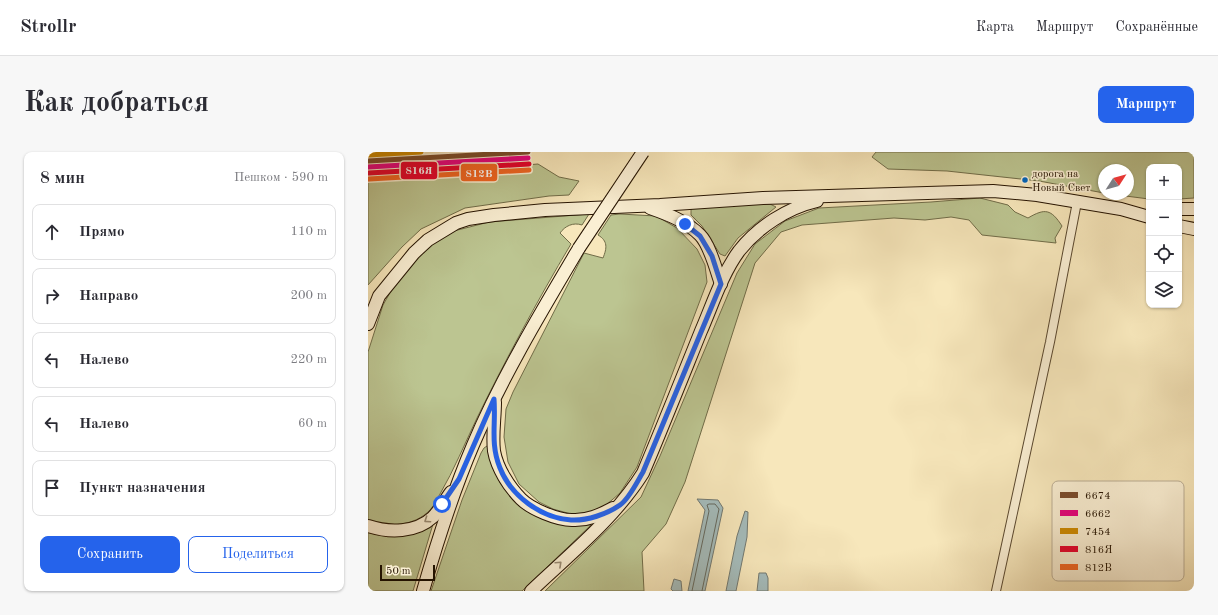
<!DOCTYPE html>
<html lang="ru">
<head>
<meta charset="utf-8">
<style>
  :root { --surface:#fff; --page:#f7f7f7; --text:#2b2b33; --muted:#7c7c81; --line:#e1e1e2; --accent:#2563eb }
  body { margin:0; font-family:"Old Standard TT",serif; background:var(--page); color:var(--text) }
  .controls { position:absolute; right:12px; top:12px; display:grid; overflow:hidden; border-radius:8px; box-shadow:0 1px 3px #0004 }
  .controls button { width:36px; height:36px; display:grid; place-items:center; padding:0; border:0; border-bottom:1px solid var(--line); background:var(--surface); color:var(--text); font:20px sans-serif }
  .compass { position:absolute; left:730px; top:12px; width:36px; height:36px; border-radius:50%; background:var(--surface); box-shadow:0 1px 3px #0004; rotate:54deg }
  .scale { position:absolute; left:12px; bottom:10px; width:55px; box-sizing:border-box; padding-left:4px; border:2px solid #251300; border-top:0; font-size:11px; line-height:14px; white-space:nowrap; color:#251300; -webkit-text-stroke:3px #faefd3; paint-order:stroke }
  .stop { position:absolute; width:12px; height:12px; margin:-9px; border:3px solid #2563eb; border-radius:50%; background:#fff }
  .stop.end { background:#2563eb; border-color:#fff; box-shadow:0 1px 4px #0008 }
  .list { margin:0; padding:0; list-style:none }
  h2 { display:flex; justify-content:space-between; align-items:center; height:52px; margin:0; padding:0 16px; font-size:17px }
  h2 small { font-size:13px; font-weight:400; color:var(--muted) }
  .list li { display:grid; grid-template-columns:26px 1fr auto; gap:12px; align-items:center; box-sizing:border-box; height:56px; margin:0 8px 8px; padding:0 8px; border:1px solid var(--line); border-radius:8px }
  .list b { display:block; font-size:15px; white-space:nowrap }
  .list em { font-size:13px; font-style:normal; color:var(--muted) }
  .actions { display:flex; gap:8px; padding:12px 16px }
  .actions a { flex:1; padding:9px 0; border:1px solid var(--accent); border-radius:8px; text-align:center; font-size:14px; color:var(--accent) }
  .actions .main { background:var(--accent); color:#fff }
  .icon { flex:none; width:22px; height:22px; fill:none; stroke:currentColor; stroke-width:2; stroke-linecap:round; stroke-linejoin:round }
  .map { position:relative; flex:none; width:826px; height:439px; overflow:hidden; border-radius:8px }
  header { display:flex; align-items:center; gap:24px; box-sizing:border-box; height:56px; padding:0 20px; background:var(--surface); border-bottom:1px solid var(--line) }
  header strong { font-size:19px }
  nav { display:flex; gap:22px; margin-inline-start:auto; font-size:14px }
  .intro { display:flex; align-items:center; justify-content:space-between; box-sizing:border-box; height:96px; padding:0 24px }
  h1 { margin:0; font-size:28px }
  .button { padding:10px 18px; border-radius:8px; background:var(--accent); color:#fff; font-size:14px; font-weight:700 }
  main { display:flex; gap:24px; padding:0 24px }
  aside { flex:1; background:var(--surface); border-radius:8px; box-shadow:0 1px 3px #0004 }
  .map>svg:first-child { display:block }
</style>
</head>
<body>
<header>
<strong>Strollr</strong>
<nav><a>Карта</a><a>Маршрут</a><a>Сохранённые</a></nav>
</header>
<div class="intro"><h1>Как добраться</h1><a class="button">Маршрут</a></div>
<main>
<aside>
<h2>8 мин<small>Пешком · 590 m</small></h2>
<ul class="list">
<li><svg class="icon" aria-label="ahead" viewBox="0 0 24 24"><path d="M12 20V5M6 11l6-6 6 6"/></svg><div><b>Прямо</b></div><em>110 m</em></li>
<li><svg class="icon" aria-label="right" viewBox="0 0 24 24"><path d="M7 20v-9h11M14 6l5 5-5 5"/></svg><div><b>Направо</b></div><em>200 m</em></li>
<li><svg class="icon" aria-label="left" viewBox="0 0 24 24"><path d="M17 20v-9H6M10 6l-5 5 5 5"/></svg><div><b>Налево</b></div><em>220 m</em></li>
<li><svg class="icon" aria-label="left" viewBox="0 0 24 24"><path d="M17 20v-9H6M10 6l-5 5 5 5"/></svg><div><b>Налево</b></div><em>60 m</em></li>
<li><svg class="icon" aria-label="arrive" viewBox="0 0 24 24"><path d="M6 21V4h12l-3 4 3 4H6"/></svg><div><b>Пункт назначения</b></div></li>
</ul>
<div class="actions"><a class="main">Сохранить</a><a>Поделиться</a></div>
</aside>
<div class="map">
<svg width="826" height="439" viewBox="0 0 826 439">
  <rect width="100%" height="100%" fill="#f7e7bb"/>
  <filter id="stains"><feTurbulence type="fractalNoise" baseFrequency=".005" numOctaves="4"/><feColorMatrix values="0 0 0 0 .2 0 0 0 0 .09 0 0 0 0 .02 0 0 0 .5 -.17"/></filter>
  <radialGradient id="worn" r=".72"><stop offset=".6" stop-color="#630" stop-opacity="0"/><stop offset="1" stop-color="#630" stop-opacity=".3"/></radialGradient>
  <!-- green -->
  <g fill="#bcc591" stroke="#706c48">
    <path d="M508 0H826V46L811 47V15H781V47L742 42H760V18H736V41L671 29 579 19 520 17 504 5Z"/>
    <path d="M170 12 191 25 211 29 201 43 181 44 97 56 53 77 34 95 0 133V26Z"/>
    <path d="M612 46 640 53 647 60 660 66C677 56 683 57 694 74L687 86 688 91 614 83 601 68 583 65 557 68 526 66 434 73 413 80 387 111 317 330 298 372 274 400 276 439H177L273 345 292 304 369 121 387 92 417 69 451 56 563 50Z"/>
    <path d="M402 52 408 55 370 86 357 104 352 102 334 74 323 63V57L327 54Z"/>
    <path d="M221 62 214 73C205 70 197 74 192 81L203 92C169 149 138 207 109 266 97 291 86 318 72 342 69 347 66 354 62 358 47 374 20 376 0 368V200L15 153 23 139 46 106 78 81 121 70Z"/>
    <path d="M252 62 288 64 309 76 329 97 337 113 339 130 269 315 252 341 237 354 219 361 203 362 185 357 171 350 151 332 140 310 136 285 138 257 145 240 216 101 235 106C239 96 240 89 230 83L243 63Z"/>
    <path d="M119 294 132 331 148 350 188 370 223 373 154 439H63L94 348 113 301 116 296Z"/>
    <path d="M65 372 45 439H0V380C25 389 42 381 65 372Z"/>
  </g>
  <!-- water -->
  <g fill="#a4bcbc" stroke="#717871">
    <path d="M329 347 350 348 355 356 337 439H320L337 358Z"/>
    <path d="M377 359 380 360 379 385 368 439H358L369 384Z"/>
    <path d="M391 421H398L400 426V439H389Z"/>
    <path d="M306 427 313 429 314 439H305L303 437Z"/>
  </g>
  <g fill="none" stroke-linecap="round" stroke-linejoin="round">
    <!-- shore -->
    <path stroke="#64685e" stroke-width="1" d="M324 439 341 359 339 353 341 352H347L351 357 334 439"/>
    <!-- street casing -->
    <g stroke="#5a482f" stroke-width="10">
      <path id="street" d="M628 439 682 190 709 50"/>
    </g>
    <!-- secondary casing -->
    <g stroke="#251300" stroke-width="14">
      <g id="secondary">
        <path d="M282 56C299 62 318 69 332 83 342 93 348 118 353 132"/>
        <path d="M811 57H826"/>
        <path d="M811 74 826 77"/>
        <path d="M0 172 11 144 46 101 60 88 88 71 100 67 126 63 177 58 292 53 395 46 625 39 669 43 753 57 781 65"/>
        <path d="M127 250C127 266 124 283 126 299 129 316 141 335 153 347 163 357 189 368 204 368 219 369 232 363 245 356"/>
        <path d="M0 374C21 381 48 381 65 365 72 358 77 348 83 340"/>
        <path d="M55 439C69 390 85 340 105 293 134 225 173 160 211 96"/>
        <path d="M163 439C202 402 246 367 275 321 295 274 314 226 333 179 344 154 354 122 371 99 390 75 419 56 449 49"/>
      </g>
    </g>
    <!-- street -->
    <use href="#street" stroke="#faefd3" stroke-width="8"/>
    <!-- secondary -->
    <use href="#secondary" stroke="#faefd3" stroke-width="12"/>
    <!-- secondary-bridge casing -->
    <g stroke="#251300" stroke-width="14" stroke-linecap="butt">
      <path id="secondary-bridge" d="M211 96 275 0"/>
    </g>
    <!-- secondary-bridge -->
    <use href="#secondary-bridge" stroke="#faefd3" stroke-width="12"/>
    <!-- rail-1 casing -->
    <g stroke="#faefd3" stroke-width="8">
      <path id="rail-1" d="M0 9 160 0"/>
    </g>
    <!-- rail-2 casing -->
    <g stroke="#faefd3" stroke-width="8">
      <path id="rail-2" d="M0 15 160 6"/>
    </g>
    <!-- rail-3 casing -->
    <g stroke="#faefd3" stroke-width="8">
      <path id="rail-3" d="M0 3 53 0"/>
    </g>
    <!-- rail-4 casing -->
    <g stroke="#faefd3" stroke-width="8">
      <path id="rail-4" d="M1 21 161 12"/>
    </g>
    <!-- rail-5 casing -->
    <g stroke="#faefd3" stroke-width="8">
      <path id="rail-5" d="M1 27 161 18"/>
    </g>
    <!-- rail-1 -->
    <use href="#rail-1" stroke="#7a4b2a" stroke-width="5"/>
    <!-- rail-2 -->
    <use href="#rail-2" stroke="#e5007d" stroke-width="5"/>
    <!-- rail-3 -->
    <use href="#rail-3" stroke="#cd8900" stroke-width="5"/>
    <!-- rail-4 -->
    <use href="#rail-4" stroke="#e4002b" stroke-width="5"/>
    <!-- rail-5 -->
    <use href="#rail-5" stroke="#f26522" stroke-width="5"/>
  </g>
  <!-- one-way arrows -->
  <defs><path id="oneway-chevron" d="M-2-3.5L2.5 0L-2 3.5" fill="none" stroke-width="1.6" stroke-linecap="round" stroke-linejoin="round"/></defs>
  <g stroke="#9a8c74">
    <use href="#oneway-chevron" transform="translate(59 368) rotate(146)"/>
    <use href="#oneway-chevron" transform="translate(191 412) rotate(-43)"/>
  </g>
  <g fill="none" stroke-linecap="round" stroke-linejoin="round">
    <!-- route -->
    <path stroke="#2563eb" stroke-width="5" d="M74 352 91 327 126 247C128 272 122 292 132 316 143 344 173 366 203 368 219 369 239 362 252 353 261 347 269 330 275 320L353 132 344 104 332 84 317 72"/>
  </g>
  <!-- markers -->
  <circle fill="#0065bd" stroke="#faefd3" stroke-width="1.5" cx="657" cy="28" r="3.5"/>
  <g text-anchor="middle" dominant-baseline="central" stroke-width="3" stroke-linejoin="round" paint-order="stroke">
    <!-- bus labels -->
    <g font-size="11" fill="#251300" stroke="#faefd3" text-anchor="start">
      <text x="664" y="22">дорога на<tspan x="664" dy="14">Новый Свет</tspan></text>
    </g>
  </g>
  <!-- legend -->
  <rect x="684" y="329" width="132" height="100" rx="6" fill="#faefd3" stroke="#baad94" stroke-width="1"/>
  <rect x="692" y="340" width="18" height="6" fill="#7a4b2a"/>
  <rect x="692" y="358" width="18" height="6" fill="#e5007d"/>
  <rect x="692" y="376" width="18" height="6" fill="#cd8900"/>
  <rect x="692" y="394" width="18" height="6" fill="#e4002b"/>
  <rect x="692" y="412" width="18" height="6" fill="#f26522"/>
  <g font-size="11" fill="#251300">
    <text x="717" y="347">6674</text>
    <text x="717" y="365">6662</text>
    <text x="717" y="383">7454</text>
    <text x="717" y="401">816Я</text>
    <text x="717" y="419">812В</text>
  </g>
  <g stroke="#faefd3" stroke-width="1.5">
    <rect x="32" y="9" width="38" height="19" rx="4" fill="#e4002b"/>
    <rect x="92" y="11" width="38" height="19" rx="4" fill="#f26522"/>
  </g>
  <g font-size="11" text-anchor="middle" font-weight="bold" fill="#fff">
    <text x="51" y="22">816Я</text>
    <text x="111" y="25">812В</text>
  </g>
  <rect width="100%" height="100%" filter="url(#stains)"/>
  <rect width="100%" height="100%" fill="url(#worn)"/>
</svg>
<div class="controls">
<button>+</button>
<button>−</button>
<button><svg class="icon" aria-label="locate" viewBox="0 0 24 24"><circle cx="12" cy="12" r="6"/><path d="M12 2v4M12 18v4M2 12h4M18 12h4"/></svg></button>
<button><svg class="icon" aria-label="layers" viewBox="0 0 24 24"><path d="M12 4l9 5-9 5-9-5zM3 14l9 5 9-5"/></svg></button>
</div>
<svg class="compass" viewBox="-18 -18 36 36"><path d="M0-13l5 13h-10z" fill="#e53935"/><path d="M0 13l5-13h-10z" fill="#7c7c81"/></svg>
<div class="scale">50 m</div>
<div class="stop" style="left:74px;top:352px"></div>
<div class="stop end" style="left:317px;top:72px"></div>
</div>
</main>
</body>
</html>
